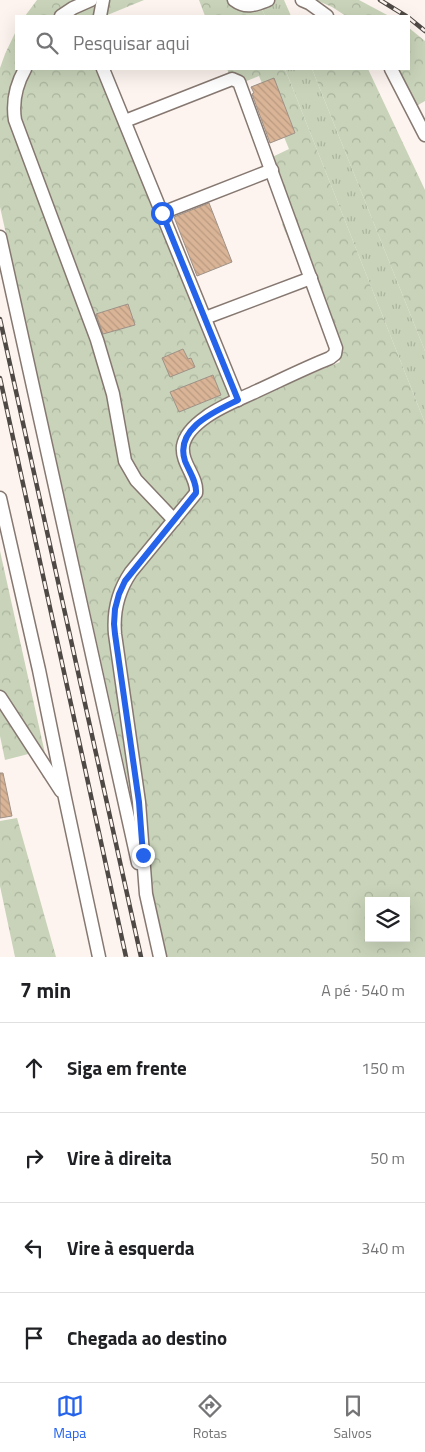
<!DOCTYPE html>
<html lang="pt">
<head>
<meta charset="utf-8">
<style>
  :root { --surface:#fff; --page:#f6f6f6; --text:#202124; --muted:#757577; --line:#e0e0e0; --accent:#2563eb }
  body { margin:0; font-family:"Titillium Web",sans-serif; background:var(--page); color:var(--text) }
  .controls { position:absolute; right:15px; bottom:15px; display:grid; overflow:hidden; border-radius:0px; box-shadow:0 5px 20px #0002 }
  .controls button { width:45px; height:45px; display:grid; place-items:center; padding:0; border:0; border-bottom:1px solid var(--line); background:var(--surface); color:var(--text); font:25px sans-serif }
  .stop { position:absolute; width:15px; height:15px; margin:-11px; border:4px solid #2563eb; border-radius:50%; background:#fff }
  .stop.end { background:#2563eb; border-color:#fff; box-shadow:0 1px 5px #0008 }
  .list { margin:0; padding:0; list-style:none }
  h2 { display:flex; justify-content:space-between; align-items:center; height:65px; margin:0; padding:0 20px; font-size:21px }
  h2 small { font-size:16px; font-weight:400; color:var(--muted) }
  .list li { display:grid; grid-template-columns:32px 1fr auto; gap:15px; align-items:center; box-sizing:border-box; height:90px; padding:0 20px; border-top:1px solid var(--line) }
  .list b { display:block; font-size:19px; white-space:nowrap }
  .list em { font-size:16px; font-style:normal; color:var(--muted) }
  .icon { flex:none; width:28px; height:28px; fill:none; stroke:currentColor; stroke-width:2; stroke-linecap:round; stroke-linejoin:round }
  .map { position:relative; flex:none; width:425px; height:957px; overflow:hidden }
  .search { position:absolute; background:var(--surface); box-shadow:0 5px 20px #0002; left:15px; right:15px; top:15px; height:55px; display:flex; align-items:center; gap:12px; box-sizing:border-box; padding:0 18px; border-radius:0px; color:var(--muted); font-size:19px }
  .sheet { height:425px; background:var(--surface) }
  nav { display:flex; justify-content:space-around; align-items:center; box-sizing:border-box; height:70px; border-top:1px solid var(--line); background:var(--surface); font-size:14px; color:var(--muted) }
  nav a { display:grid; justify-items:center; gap:2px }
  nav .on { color:var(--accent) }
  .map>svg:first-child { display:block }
</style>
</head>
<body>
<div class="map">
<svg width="425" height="957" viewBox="0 0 425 957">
  <defs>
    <pattern id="grass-tufts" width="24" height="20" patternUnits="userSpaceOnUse" patternTransform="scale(1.25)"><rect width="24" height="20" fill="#c8d3b9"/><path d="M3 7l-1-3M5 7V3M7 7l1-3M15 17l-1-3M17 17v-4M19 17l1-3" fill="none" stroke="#abb49e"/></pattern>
    <pattern id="forest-crowns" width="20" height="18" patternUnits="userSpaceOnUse" patternTransform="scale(1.25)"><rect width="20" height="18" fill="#c8d3b9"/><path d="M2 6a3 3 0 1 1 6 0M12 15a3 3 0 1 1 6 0" fill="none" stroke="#abb49e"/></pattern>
    <pattern id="building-back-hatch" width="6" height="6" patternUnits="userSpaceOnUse" patternTransform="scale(1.25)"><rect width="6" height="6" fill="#dab496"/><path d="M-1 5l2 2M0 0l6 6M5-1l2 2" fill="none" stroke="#ba9a80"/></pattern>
  </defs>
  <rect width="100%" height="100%" fill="#fdf4ef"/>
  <!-- grass -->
  <g fill="url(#grass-tufts)">
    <path d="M258 0H284L291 16H265Z"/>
    <path d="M285 69H312L425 351V423Z"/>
  </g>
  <!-- forest -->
  <g fill="url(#forest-crowns)" fill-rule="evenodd">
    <path d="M37 0H144L105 16H25Z"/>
    <path d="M199 0H258L265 16H205Z"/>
    <path d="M316 0H359L389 16H346L332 7Z"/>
    <path d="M409 28 425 41V101L411 109 390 69H409Z"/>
    <path d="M16 31V69H97L237 404 340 362 282 224 291 220 266 160 289 149 259 76 234 86 227 69H285L425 423V957H167L0 207V68L5 54ZM369 901H406V938H369Z"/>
    <path d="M312 69H368L425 190V351Z"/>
    <path d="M0 551 50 776 43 778 36 752 5 760 0 736Z"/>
    <path d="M17 818 56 957H15L0 886V821Z"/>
  </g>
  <!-- building -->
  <g fill="url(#building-back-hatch)" stroke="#9e9288">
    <path d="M274 78 295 133 270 143 252 94 254 93 251 87Z"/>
    <path d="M209 203 232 262 197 276 174 217Z"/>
    <path d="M128 304 135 325 103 334 96 314Z"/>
    <path d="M183 349 188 359 191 358 195 367 170 377 162 358Z"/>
    <path d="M213 375 221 395 179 412 170 392Z"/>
    <path d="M0 773H3L12 816 0 818Z"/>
  </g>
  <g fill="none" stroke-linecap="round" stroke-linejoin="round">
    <!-- minor casing -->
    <g stroke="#867871" stroke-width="15">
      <g id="minor">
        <path d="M234 0C246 9 255 5 268 0"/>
        <path d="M302 0 309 3 327 16"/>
        <path d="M61 16 73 8 91 0"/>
        <path d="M100 16 103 0"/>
        <path d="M25 69C16 85 12 101 15 120L97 340 113 394 125 461 136 480 174 520"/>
        <path d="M103 69 238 400"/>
        <path d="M391 69 425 135"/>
        <path d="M125 121 232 79 239 82 336 348 335 354 330 358C305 368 281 380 257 391 240 399 221 406 206 417 196 424 185 434 183 446 181 464 198 477 196 493L131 572C118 591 113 611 115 634L139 802 146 894 160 957"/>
        <path d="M162 213 272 170"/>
        <path d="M0 237 138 863"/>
        <path d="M205 318 311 278"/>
        <path d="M0 498 39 670 65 798 99 957"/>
        <path d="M0 697 61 791"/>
      </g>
    </g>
    <!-- minor -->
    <use href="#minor" stroke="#fff" stroke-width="12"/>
    <!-- rail casing -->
    <g stroke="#4f4945" stroke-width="4.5">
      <g id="rail">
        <path d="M380 0 406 16"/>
        <path d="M409 18 425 31"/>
        <path d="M0 319 141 957"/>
        <path d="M0 378 126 957"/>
      </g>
    </g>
    <!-- rail -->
    <use href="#rail" stroke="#fdf4ef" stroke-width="2.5" stroke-dasharray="8" stroke-linecap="butt"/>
  </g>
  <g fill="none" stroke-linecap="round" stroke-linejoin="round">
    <!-- route -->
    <path stroke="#2563eb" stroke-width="6" d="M143 855 139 802 115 634 114 624 115 609 119 594 125 581 196 493C197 482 189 471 185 461 174 428 216 411 238 400L162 213"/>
  </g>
</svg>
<div class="controls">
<button><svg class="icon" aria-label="layers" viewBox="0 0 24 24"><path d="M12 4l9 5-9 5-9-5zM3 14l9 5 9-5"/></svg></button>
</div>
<div class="stop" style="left:162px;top:213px"></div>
<div class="stop end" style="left:143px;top:855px"></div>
<div class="search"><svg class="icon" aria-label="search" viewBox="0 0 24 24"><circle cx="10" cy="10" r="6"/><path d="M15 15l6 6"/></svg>Pesquisar aqui</div>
</div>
<section class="sheet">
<h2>7 min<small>A pé · 540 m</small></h2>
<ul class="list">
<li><svg class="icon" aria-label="ahead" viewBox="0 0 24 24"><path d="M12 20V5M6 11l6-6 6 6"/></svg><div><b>Siga em frente</b></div><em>150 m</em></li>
<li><svg class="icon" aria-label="right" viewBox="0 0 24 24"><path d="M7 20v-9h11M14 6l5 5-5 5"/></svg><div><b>Vire à direita</b></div><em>50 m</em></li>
<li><svg class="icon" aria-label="left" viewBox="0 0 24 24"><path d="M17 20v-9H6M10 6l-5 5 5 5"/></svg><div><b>Vire à esquerda</b></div><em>340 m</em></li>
<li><svg class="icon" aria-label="arrive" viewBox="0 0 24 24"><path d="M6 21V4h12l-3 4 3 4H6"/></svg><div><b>Chegada ao destino</b></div></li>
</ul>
</section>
<nav>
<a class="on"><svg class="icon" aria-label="map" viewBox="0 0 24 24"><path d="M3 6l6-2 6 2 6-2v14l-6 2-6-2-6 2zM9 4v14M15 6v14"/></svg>Mapa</a>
<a><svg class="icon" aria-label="directions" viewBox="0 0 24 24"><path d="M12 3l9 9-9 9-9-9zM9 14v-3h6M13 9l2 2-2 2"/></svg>Rotas</a>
<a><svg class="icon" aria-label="saved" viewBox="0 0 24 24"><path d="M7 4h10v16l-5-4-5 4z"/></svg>Salvos</a>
</nav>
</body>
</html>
